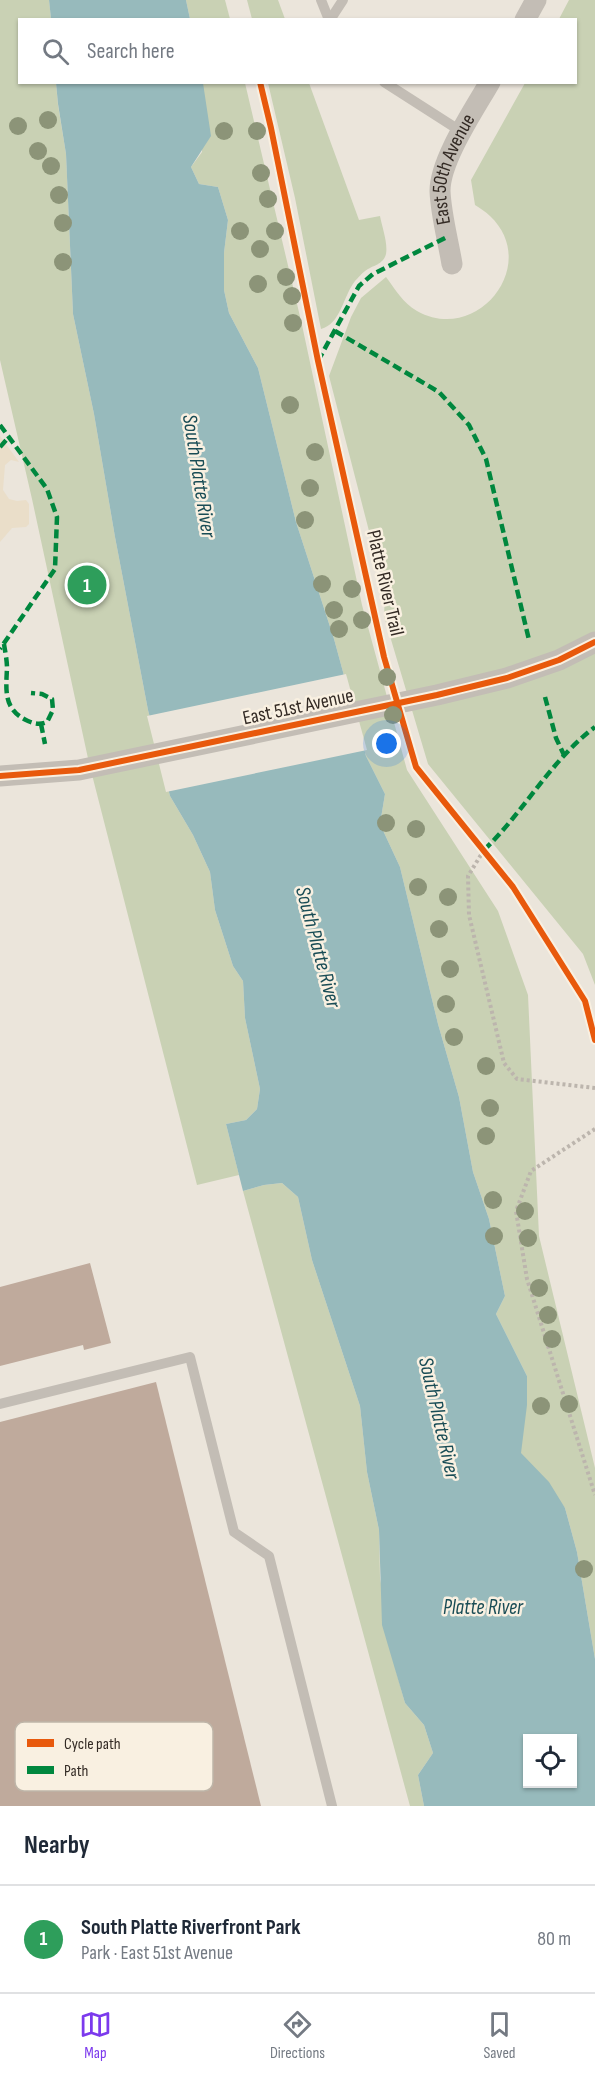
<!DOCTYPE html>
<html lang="en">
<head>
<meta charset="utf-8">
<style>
  :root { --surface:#fff; --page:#f6f6f7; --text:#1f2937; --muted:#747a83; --line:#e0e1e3; --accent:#7c3aed }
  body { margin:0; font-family:"Sofia Sans Condensed",sans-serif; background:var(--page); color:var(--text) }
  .controls { position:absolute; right:18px; bottom:18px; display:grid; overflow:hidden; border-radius:0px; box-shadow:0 2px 4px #0004 }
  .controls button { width:54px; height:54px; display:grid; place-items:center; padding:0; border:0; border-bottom:2px solid var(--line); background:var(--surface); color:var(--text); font:30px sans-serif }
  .you { position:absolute; left:387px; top:744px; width:21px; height:21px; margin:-15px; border:4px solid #fff; border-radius:50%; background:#1a73e8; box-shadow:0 0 0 9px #1a73e833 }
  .badge { display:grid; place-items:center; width:39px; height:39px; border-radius:50%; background:var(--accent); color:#fff; font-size:20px; font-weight:700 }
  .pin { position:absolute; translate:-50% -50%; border:3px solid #fff; box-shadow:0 2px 6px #0006 }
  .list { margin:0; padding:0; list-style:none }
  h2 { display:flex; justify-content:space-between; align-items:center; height:78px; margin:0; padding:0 24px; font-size:26px }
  h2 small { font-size:20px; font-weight:400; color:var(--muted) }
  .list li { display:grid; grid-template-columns:39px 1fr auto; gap:18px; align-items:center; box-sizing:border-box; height:108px; padding:0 24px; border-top:2px solid var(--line) }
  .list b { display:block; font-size:22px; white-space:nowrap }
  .list p { margin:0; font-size:20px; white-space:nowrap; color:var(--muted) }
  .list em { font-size:20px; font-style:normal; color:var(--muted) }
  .icon { flex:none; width:33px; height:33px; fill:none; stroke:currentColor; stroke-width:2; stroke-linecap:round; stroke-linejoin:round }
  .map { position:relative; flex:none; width:595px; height:1806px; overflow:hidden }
  .search { position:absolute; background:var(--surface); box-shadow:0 2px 4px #0004; left:18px; right:18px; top:18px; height:66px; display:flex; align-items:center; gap:15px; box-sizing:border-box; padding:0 21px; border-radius:0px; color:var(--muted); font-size:22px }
  .sheet { height:186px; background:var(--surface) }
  nav { display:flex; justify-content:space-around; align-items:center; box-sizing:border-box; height:84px; border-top:2px solid var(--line); background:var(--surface); font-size:16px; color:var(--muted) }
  nav a { display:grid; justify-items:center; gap:3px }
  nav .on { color:var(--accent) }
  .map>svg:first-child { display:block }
</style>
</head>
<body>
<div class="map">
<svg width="595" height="1806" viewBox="0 0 595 1806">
  <rect width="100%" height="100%" fill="#ebe5db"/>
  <!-- green -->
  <g fill="#c9d1b4">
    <path d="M0 0H49L51 19 20 20V82L56 83 58 105 66 154 73 314 94 414 115 537 148 710 170 796 193 835 210 872 215 910 233 966 243 981 245 1018 260 1089 257 1109 246 1120 226 1124 239 1175 197 1185 89 763 32 499 0 360Z"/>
    <path d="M186 0H225L230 19H190Z"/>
    <path d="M247 0H278L285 19H252Z"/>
    <path d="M569 0H595V985L583 954 428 764 384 616 385 593 329 376 351 317 361 298 386 277C395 289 403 303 417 311 478 345 541 264 490 216 486 212 480 208 475 205L471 180 525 83 576 82V20L559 19Z"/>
    <path d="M203 83H245L302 325 362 605 407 770 498 911 528 995 539 1236 595 1468V1659L577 1552 565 1508 520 1453 527 1376 496 1314 505 1296 489 1219 473 1172 459 1097 438 1024 400 867 380 824 385 794 366 756 334 639 296 522 258 368 229 313 224 290V253L228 220 218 187 199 184 191 167 202 152Z"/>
    <path d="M268 83H309L359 220 380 216C382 227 388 243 386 254 383 265 373 265 365 271 362 273 358 278 355 281 343 296 341 324 321 329L295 198Z"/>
    <path d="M282 1183 298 1197 312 1260 360 1406 367 1472 379 1530 380 1578 396 1671 405 1703 424 1725 433 1753 418 1775 424 1806H410L243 1191 264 1185Z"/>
  </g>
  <!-- plaza -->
  <path fill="#eadec9" d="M0 436 19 462 11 460 5 465 3 490 9 499 17 501 26 500 29 504V524L26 527 12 528 0 542Z"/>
  <!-- water -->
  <g fill="#97babc" fill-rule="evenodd">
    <path d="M49 0H186L190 19H51Z"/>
    <path d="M56 83H203L211 136 191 167 199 184 218 187 228 220 224 253V290L229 313 258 368 296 522 334 639 366 756 385 794 380 824 400 867 438 1024 459 1097 473 1172 489 1219 505 1296 496 1314 527 1376V1405L521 1453 549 1482 565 1508 577 1552 595 1659V1806H424L418 1775 433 1753 424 1725 405 1703 382 1625 379 1530 367 1472 360 1406 312 1260 298 1197 282 1183 264 1185 243 1191 226 1124 246 1120 257 1109 260 1089 245 1018 243 981 233 966 215 910 210 872 193 835 170 796 148 710 115 537 94 414 73 314 66 154 58 104ZM528 1738H572V1784H528Z"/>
  </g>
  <!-- pier -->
  <path fill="#ebe5db" d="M346 674 367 750 166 792 147 716Z"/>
  <!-- building -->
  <g fill="#bfaa9c">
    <path d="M90 1263 111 1343 84 1350 83 1345 0 1366V1287Z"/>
    <path d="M156 1382 261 1806H0V1422Z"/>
  </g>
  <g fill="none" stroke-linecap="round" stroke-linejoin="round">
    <!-- path -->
    <g stroke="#bcb5ad" stroke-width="4" stroke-dasharray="3 3" stroke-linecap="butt">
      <path d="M484 850 468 876 469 915 504 1063 517 1079 595 1088"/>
      <path d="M595 1129 531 1171 516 1211 527 1279 595 1495"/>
    </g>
    <!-- lane -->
    <g stroke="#c3bdb5" stroke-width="10">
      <path d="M321 0 329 20"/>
      <path d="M330 20 343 0"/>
      <path d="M384 82 462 132"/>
      <path d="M0 1404 190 1357 234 1532 269 1556 332 1806"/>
    </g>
    <!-- street -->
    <g stroke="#c3bdb5" stroke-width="21">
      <path d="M525 20 536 0"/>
      <path id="s1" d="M452 264C448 240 441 215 440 191 440 160 474 110 490 82"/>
      <path d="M0 776 79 770 437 695 507 678 559 660 595 642"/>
    </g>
    <!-- quiet -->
    <g stroke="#00873e" stroke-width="4.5" stroke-dasharray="9 4.5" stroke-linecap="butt">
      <path d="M335 331 439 392 469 425 486 459 529 640"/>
      <path d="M318 361 359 286 373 274 447 237"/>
      <path d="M0 425 47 489 57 517 55 569 0 649"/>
      <path d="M0 447 9 437"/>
      <path d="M4 644C5 651 7 660 7 668 6 690 3 710 28 721 35 724 40 725 47 722L53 710 52 699 42 694 31 693"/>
      <path d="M545 697 556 738 564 755"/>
      <path d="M41 724 45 744"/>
      <path d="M484 850C524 812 550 761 595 727"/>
    </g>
    <!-- cycleway casing -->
    <g stroke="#f9f0e1" stroke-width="10">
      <g id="cycleway">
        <path d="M260 82 271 128 318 361 384 657 416 767 513 887 585 1001 595 1040"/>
        <path d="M0 776 79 770 437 695 507 678 559 660 595 642"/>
      </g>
    </g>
    <!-- cycleway -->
    <use href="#cycleway" stroke="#e8590c" stroke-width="6"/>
  </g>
  <!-- trees -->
  <g fill="#8c9478">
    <circle cx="48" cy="120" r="9"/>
    <circle cx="18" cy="126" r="9"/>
    <circle cx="224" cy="131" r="9"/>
    <circle cx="257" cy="131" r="9"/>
    <circle cx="38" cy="151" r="9"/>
    <circle cx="51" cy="166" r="9"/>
    <circle cx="261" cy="173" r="9"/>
    <circle cx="59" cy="195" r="9"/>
    <circle cx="268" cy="199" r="9"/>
    <circle cx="63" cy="223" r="9"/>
    <circle cx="240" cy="231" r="9"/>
    <circle cx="275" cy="231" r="9"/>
    <circle cx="260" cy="249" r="9"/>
    <circle cx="63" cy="262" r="9"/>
    <circle cx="286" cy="277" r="9"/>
    <circle cx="258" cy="284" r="9"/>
    <circle cx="292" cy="296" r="9"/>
    <circle cx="293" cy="323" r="9"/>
    <circle cx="290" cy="405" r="9"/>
    <circle cx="315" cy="452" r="9"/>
    <circle cx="310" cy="488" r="9"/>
    <circle cx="305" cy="520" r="9"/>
    <circle cx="322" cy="584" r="9"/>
    <circle cx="352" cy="589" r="9"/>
    <circle cx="334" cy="610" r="9"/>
    <circle cx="362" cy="620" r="9"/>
    <circle cx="339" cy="629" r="9"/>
    <circle cx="387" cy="677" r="9"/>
    <circle cx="393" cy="715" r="9"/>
    <circle cx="386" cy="823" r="9"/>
    <circle cx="416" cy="829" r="9"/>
    <circle cx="418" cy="887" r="9"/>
    <circle cx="448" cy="897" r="9"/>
    <circle cx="439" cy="929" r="9"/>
    <circle cx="450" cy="969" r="9"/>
    <circle cx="446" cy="1004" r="9"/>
    <circle cx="454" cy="1037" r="9"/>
    <circle cx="486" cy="1066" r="9"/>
    <circle cx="490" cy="1108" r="9"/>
    <circle cx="486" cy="1136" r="9"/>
    <circle cx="493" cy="1200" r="9"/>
    <circle cx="525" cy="1211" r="9"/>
    <circle cx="494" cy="1236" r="9"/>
    <circle cx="528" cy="1238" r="9"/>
    <circle cx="539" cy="1288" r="9"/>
    <circle cx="548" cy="1315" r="9"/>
    <circle cx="552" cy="1339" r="9"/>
    <circle cx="569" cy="1404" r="9"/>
    <circle cx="541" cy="1406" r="9"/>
    <circle cx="584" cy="1569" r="9"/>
  </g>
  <g text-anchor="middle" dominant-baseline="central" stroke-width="5" stroke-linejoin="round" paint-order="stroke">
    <!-- street labels -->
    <g font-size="20" fill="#332a24" stroke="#f9f0e1">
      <text stroke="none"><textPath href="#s1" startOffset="98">East 50th Avenue</textPath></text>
      <text transform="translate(385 583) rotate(77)">Platte River Trail</text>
      <text transform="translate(298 707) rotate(-12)">East 51st Avenue</text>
    </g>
    <!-- water labels -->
    <g font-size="21" font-style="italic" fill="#194c55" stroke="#f9f0e1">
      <text transform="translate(199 476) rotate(81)">South Platte River</text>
      <text transform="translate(318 947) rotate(75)">South Platte River</text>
      <text transform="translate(439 1418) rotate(77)">South Platte River</text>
      <text x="483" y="1607">Platte River</text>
    </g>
  </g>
  <!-- legend -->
  <rect x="15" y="1722" width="198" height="69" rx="9" fill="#f9f0e1" stroke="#beb5a8" stroke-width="1.5"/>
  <rect x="27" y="1739" width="27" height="8" fill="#e8590c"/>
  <rect x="27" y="1766" width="27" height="8" fill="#00873e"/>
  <g font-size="16" fill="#332a24">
    <text x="64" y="1749">Cycle path</text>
    <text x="64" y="1776">Path</text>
  </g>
</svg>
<div class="controls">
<button><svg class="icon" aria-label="locate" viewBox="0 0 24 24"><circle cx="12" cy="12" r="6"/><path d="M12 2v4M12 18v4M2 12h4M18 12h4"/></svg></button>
</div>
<div class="you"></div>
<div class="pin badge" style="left:87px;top:585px;background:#2e9e5b">1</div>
<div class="search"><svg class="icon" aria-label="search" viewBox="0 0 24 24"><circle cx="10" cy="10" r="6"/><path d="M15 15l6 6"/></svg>Search here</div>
</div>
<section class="sheet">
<h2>Nearby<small></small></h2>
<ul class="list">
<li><span class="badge" style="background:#2e9e5b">1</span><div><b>South Platte Riverfront Park</b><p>Park · East 51st Avenue</p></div><em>80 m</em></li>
</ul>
</section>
<nav>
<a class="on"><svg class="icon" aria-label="map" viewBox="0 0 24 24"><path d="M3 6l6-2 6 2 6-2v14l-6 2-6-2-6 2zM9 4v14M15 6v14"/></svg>Map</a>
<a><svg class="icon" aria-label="directions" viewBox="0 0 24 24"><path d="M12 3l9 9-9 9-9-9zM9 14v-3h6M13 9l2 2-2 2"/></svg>Directions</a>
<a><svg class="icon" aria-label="saved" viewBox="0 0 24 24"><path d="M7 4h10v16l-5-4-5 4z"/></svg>Saved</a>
</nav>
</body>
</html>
